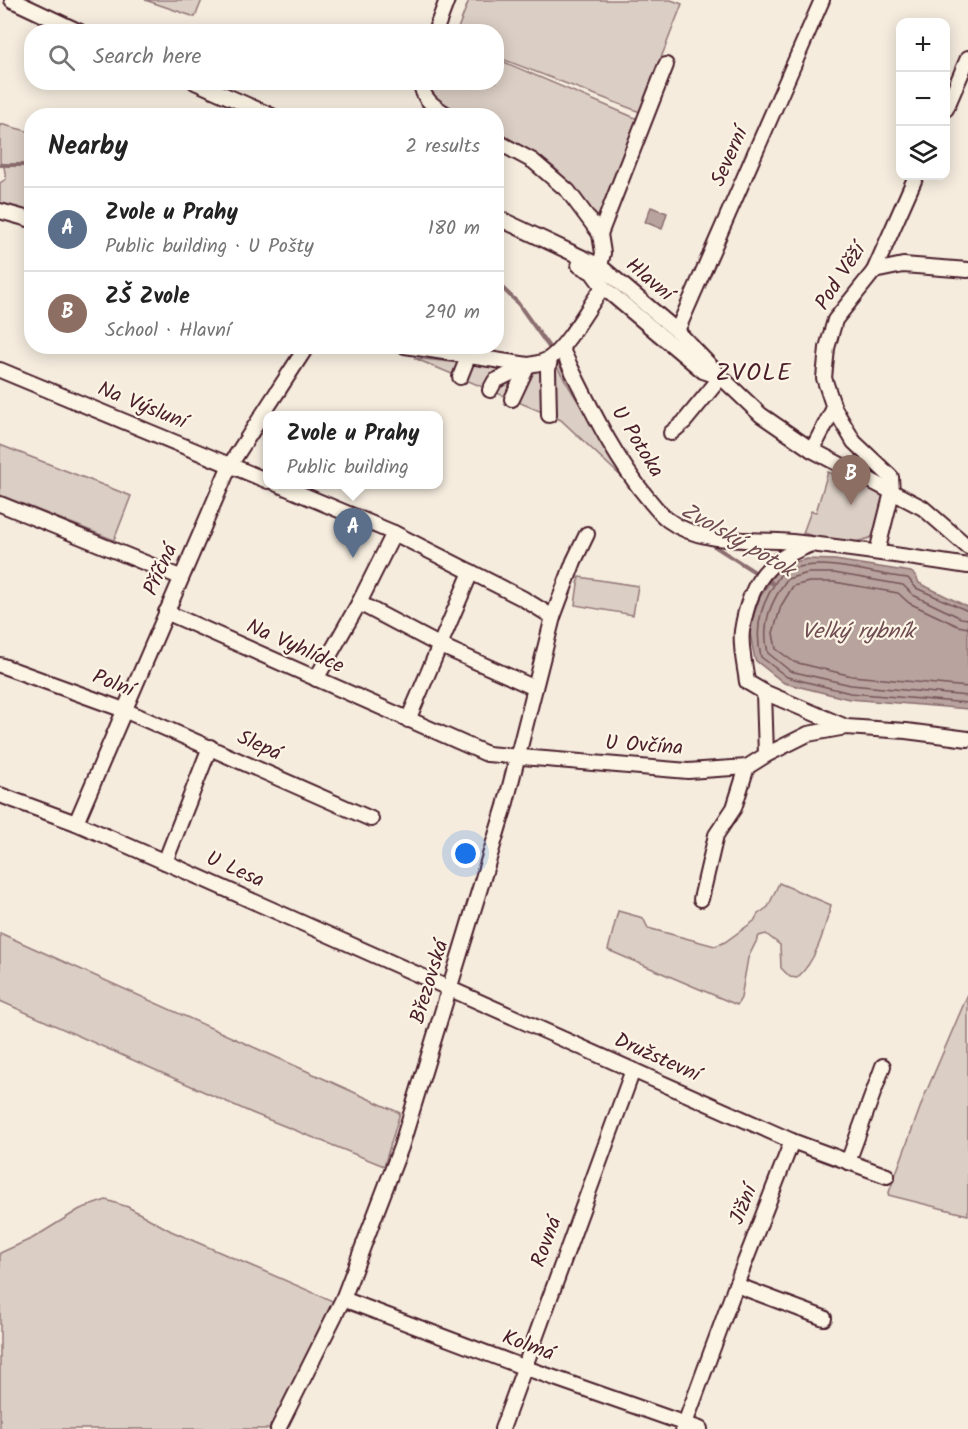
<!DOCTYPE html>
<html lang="en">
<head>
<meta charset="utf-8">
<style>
  :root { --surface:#fff; --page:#f6f6f6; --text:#222; --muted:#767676; --line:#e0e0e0; --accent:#d93025 }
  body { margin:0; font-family:Kalam,sans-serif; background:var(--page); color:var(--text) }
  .controls { position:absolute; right:18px; top:18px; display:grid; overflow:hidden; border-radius:12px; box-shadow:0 3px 15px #0003 }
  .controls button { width:54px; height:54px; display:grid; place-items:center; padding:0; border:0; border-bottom:2px solid var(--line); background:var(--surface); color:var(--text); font:30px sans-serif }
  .you { position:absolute; left:466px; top:854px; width:21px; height:21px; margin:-15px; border:4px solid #fff; border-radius:50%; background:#1a73e8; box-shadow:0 0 0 9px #1a73e833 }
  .badge { display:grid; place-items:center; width:39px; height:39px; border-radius:50%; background:var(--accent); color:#fff; font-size:20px; font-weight:700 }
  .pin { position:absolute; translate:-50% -50px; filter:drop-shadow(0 2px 3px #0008) }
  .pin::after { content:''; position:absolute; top:32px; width:21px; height:18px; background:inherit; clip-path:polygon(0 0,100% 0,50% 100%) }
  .popup { position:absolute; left:263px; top:411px; width:180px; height:78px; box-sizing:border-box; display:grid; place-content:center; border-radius:12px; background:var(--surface); filter:drop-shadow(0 2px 4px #0005); font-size:20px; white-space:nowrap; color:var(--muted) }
  .popup b { font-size:22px; color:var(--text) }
  .popup::after { content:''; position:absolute; left:50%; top:100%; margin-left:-12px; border:12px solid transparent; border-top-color:var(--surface) }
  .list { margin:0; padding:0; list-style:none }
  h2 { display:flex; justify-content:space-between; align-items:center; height:78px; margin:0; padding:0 24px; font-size:26px }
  h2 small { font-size:20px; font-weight:400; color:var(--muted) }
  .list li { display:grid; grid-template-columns:39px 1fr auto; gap:18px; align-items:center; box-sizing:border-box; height:84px; padding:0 24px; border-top:2px solid var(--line) }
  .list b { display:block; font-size:22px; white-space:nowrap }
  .list p { margin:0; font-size:20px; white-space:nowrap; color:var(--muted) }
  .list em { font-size:20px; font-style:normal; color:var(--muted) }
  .icon { flex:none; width:33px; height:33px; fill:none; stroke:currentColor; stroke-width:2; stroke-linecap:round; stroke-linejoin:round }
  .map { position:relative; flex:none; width:968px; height:1429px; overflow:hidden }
  .search { position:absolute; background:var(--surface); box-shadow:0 3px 15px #0003; left:24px; top:24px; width:480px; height:66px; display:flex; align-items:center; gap:15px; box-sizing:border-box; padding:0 21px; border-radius:24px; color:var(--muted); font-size:22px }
  .panel { position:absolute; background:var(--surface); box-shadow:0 3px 15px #0003; left:24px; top:108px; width:480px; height:246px; border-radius:24px }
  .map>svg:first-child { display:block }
</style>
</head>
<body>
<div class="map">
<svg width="968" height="1429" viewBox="0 0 968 1429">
  <rect width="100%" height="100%" fill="#f5ecde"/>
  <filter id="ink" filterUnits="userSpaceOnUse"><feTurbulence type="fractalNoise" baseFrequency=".0167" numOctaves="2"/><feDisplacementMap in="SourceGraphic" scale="12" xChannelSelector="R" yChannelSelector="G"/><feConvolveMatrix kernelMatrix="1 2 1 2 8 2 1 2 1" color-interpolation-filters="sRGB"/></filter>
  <g filter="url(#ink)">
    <!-- green -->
    <g fill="#dbcec4" stroke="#927678" stroke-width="1.5">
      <path d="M145 0H202L195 17Z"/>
      <path d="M469 0H671L682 4 640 112 497 57 496 32 457 31Z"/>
      <path d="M497 59 640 120 601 217 597 220C585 203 573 187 559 172 542 155 517 144 497 132L496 116C487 115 476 117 467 115 450 113 432 98 427 83L496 82Z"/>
      <path d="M0 124 31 132 32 212 28 214 0 207V183L6 179 4 167 0 162Z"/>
      <path d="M414 358 529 370 554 362 627 482 561 420Z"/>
      <path d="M0 445 131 496 114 540 0 495Z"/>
      <path d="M828 472 884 494 887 499 876 533 870 538 845 545 803 533 811 511 816 512Z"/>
      <path d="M579 577 638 586 633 615 575 605Z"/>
      <path d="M779 883 831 905C824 931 817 960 797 978L790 977 781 968 780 945 766 934 759 936 748 958 741 998 737 1005 608 950 618 911 643 918 648 928 715 946 725 942 754 921 758 914 768 907Z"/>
      <path d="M0 933 400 1113 384 1166 252 1113 0 1001Z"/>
      <path d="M968 994V1215L888 1195 924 1097Z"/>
      <path d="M106 1200 128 1207 171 1231 335 1302 270 1429H0V1253L33 1238 80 1209Z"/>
    </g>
    <!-- water -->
    <g fill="#b8a39e" stroke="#8c6e70" stroke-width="1.5">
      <path d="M651 207 667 213 662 229 645 222Z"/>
      <path d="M807 559 835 560 911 572 916 576 919 583 968 607V709L849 699 784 683 755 660 750 633 754 614 760 597 779 566Z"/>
    </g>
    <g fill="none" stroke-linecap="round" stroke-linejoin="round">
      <!-- shore -->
      <g stroke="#765459" stroke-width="1.5">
        <path d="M968 611 916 588 908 578C867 574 822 555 782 572 763 600 753 623 761 657L787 677 850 693 968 703"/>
        <path d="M968 619 961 618 913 595 903 585 834 573H808L787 579C770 603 761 624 768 653L790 671 851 685 968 696"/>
        <path d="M968 628 958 626 909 603 898 593 834 582H809L793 586 781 606 773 633 776 649 794 662 852 676 968 687"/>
      </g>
      <!-- stream -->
      <g stroke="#8c6e70" stroke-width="4">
        <path d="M0 165H32"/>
        <path d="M496 282 517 302 549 347"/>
        <path d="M558 361 570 382"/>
        <path d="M708 542 772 583"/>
      </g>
      <!-- minor casing -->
      <g stroke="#4a1f2b" stroke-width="18">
        <g id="minor">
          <path d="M12 0 80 32"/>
          <path d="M435 32 447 0"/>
          <path d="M195 82 272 116"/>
          <path d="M421 82C422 100 435 107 449 116"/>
          <path d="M946 109 968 58"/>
          <path d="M496 141 533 161 568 191 600 234 603 253 600 266"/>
          <path d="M0 211 32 220"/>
          <path d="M496 217 600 266 677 331 721 377 761 415 812 450 923 508 968 547"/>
          <path d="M600 234 666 65"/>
          <path d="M579 265 592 272 603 287 703 371 721 377 684 422 671 433"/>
          <path d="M874 271 903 265 968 270"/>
          <path d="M677 331 822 0"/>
          <path d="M405 346 528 365C535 364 544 363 550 358 568 345 589 306 603 287"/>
          <path d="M561 348C587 400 612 456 650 501 655 507 661 515 668 520 703 546 752 538 792 542 851 548 910 557 968 566"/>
          <path d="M0 370 268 481"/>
          <path d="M460 377 468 357"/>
          <path d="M490 390 495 381 528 365"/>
          <path d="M512 399 528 365"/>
          <path d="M549 415 548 370 550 359"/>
          <path d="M812 450 834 408"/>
          <path d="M277 484 394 533 522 598 553 617"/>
          <path d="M0 504 180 577"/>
          <path d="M809 545C796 551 779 557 769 568 753 583 745 610 742 631 740 647 745 666 747 682L764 692 846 727"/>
          <path d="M877 552 892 492 891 477 854 442 834 408 824 378 827 348 835 320 874 271 916 176"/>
          <path d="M359 603 439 645 535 688"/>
          <path d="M166 612 487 754 688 771 747 767 766 755 808 734 846 727 906 731 968 739"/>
          <path d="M0 665 124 710 371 819"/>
          <path d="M316 679 359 603 394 533"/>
          <path d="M764 692 766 755"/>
          <path d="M408 720 471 572"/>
          <path d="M0 795 76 823 165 862 792 1141 887 1176"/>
          <path d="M76 823 230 465 307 346"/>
          <path d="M165 862 210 747"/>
          <path d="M701 899 716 835 734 808 747 767"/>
          <path d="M848 1162 883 1066"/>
          <path d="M736 1285 824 1318"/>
          <path d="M343 1299 523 1367 700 1429"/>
          <path d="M278 1429 343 1299 401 1147 505 806 553 617 574 561 587 534"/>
          <path d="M502 1429 633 1070"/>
          <path d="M683 1429 736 1285 792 1141"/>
        </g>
      </g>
      <!-- minor -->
      <use href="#minor" stroke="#fcf5e5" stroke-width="14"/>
    </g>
  </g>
  <g text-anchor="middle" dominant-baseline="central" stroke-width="4.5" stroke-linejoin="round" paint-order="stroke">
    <!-- street labels -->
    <g font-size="21" fill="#4a1f2b" stroke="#fcf5e5">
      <text transform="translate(730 157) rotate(-66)">Severní</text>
      <text transform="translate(841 277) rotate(-57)">Pod Věží</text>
      <text transform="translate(649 280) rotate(40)">Hlavní</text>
      <text transform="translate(142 406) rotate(22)">Na Výsluní</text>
      <text transform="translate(637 442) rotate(58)">U Potoka</text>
      <text transform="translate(161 570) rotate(-66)">Příčná</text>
      <text transform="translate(295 647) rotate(24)">Na Vyhlídce</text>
      <text transform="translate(113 684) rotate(21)">Polní</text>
      <text transform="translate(259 746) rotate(24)">Slepá</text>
      <text transform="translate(644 746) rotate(4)">U Ovčína</text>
      <text transform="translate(235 870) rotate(24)">U Lesa</text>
      <text transform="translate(430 982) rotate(-73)">Březovská</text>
      <text transform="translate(657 1058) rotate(24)">Družstevní</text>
      <text transform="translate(744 1205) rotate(-68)">Jižní</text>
      <text transform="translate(547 1242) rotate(-70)">Rovná</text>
      <text transform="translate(528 1346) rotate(20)">Kolmá</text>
    </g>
    <!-- water labels -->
    <g font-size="22" font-style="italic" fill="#704d53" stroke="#fcf5e5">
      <text transform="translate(737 541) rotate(30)">Zvolský potok</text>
      <text x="858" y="632">Velký rybník</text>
    </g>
    <!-- quarter labels -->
    <g font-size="24" letter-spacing="1.5" fill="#4a1f2b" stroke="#fcf5e5">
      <text x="754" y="373">ZVOLE</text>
    </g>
  </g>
</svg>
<div class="controls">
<button>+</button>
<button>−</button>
<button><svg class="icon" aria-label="layers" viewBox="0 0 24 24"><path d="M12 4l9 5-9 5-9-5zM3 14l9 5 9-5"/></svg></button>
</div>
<div class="you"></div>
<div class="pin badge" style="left:353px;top:558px;background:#5c6f8a">A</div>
<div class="popup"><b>Zvole u Prahy</b>Public building</div>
<div class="pin badge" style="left:851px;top:505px;background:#8d6e63">B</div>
<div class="search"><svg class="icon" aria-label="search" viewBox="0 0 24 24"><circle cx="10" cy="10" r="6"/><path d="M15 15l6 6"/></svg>Search here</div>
<section class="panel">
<h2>Nearby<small>2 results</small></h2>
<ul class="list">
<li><span class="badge" style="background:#5c6f8a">A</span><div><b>Zvole u Prahy</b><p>Public building · U Pošty</p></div><em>180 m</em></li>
<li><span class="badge" style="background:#8d6e63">B</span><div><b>ZŠ Zvole</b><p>School · Hlavní</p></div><em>290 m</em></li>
</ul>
</section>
</div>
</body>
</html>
